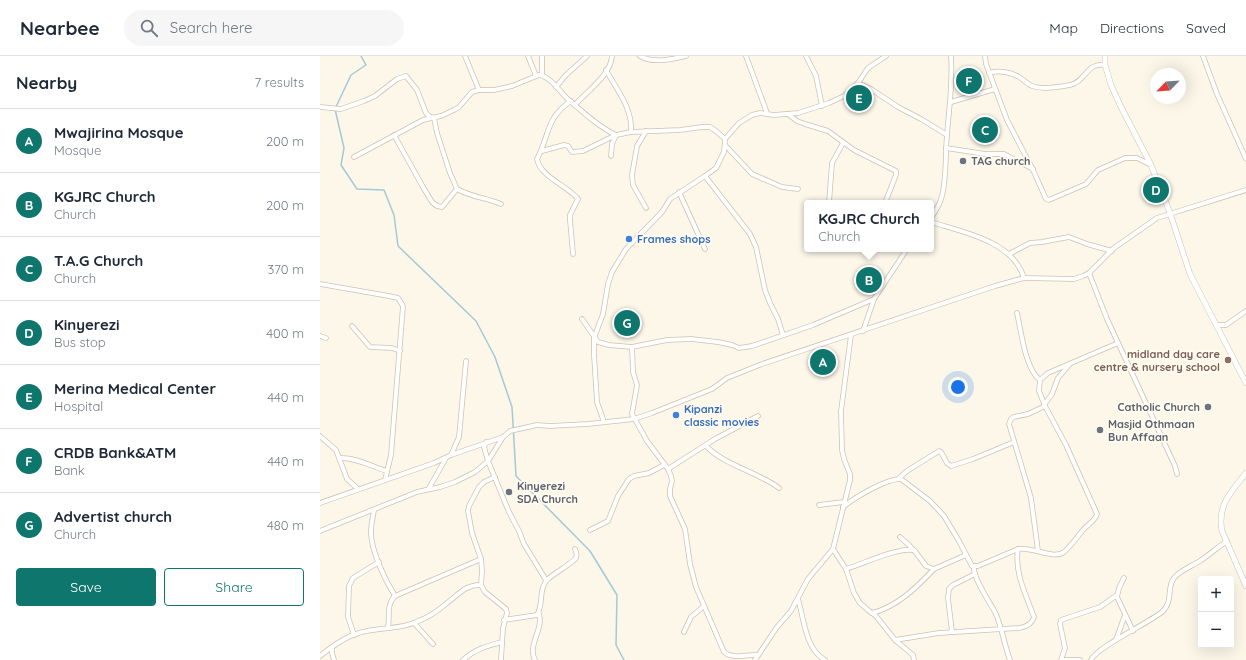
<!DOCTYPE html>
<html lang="en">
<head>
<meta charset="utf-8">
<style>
  :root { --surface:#fff; --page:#f6f6f7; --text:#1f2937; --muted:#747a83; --line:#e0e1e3; --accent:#0f766e }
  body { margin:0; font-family:Quicksand,sans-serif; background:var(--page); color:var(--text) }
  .controls { position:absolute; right:12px; bottom:12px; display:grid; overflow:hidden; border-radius:4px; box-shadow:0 4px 16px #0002 }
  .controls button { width:36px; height:36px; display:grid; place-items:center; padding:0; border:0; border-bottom:1px solid var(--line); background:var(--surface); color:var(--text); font:20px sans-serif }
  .compass { position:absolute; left:830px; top:12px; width:36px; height:36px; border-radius:50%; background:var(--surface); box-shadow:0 4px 16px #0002; rotate:245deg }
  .you { position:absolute; left:638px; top:331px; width:14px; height:14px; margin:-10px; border:3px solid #fff; border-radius:50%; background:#1a73e8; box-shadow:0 0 0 6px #1a73e833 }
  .badge { display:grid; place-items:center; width:26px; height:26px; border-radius:50%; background:var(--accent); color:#fff; font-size:13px; font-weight:700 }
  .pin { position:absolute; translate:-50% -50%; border:2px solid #fff; box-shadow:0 1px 4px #0006 }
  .popup { position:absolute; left:484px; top:144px; width:130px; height:52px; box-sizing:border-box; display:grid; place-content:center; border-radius:4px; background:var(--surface); filter:drop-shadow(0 1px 3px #0005); font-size:13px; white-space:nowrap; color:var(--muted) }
  .popup b { font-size:15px; color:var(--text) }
  .popup::after { content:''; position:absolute; left:50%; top:100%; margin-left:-8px; border:8px solid transparent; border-top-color:var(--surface) }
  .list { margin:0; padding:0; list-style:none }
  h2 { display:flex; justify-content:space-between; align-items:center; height:52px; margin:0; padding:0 16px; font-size:17px }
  h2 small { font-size:13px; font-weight:400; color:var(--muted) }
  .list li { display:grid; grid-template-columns:26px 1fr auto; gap:12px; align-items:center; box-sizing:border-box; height:64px; padding:0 16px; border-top:1px solid var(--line) }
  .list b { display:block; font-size:15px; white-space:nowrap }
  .list p { margin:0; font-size:13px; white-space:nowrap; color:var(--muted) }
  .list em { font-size:13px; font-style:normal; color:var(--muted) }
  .actions { display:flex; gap:8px; padding:12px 16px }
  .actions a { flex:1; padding:9px 0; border:1px solid var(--accent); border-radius:4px; text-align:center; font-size:14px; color:var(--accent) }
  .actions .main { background:var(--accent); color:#fff }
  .icon { flex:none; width:22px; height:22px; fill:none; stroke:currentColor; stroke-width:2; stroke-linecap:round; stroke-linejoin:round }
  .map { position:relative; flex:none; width:926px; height:604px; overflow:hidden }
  header { display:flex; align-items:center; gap:24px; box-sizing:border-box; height:56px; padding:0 20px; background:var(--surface); border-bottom:1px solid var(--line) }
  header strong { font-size:19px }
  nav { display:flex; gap:22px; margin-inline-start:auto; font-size:14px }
  .search { width:280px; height:36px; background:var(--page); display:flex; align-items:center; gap:10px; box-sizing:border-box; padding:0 14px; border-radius:22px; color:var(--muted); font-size:15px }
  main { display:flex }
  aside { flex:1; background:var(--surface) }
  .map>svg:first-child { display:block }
</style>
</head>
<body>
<header>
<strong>Nearbee</strong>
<div class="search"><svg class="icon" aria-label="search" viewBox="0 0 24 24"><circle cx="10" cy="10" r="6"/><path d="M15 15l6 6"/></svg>Search here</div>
<nav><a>Map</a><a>Directions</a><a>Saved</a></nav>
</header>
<main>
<aside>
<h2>Nearby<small>7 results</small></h2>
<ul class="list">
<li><span class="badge">A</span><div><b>Mwajirina Mosque</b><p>Mosque</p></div><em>200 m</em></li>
<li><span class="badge">B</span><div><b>KGJRC Church</b><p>Church</p></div><em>200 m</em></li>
<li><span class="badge">C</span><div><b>T.A.G Church</b><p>Church</p></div><em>370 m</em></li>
<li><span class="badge">D</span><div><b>Kinyerezi</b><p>Bus stop</p></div><em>400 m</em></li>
<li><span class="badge">E</span><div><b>Merina Medical Center</b><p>Hospital</p></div><em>440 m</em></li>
<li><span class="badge">F</span><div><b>CRDB Bank&amp;ATM</b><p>Bank</p></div><em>440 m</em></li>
<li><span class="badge">G</span><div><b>Advertist church</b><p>Church</p></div><em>480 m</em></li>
</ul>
<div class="actions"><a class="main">Save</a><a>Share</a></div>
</aside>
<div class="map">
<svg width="926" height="604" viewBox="0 0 926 604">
  <rect width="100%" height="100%" fill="#fcf7e9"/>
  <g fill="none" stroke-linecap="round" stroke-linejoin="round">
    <!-- stream -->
    <path stroke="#a4c9d8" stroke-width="1.5" d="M41 0 46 9 31 19 15 53 24 92 21 109 37 133 64 134 74 159 78 190 156 265 175 301 192 351 196 420 270 495 297 539 296 589 304 604"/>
    <!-- minor casing -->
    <g stroke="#cfc1af" stroke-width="5.5">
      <g id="minor">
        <path d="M145 0 159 34"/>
        <path d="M208 0 216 20"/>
        <path d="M222 0V19"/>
        <path d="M320 0C334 8 352 3 366 0"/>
        <path d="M426 0 447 57"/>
        <path d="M486 0 496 20 502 50"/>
        <path d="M665 0 666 8 687 64 713 114 726 143 729 144 766 128 778 114 805 102H817L831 109"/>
        <path d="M883 0 897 38 926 103"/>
        <path d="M286 14C297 34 313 53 311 76"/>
        <path d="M669 17C678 14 691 16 699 21 704 24 707 28 712 30 724 34 738 31 750 29 766 26 766 6 785 9"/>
        <path d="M538 27 551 33 578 51 601 63 627 79"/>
        <path d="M236 31 246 19 267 0"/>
        <path d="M251 45C226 61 229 81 217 103 221 122 247 129 258 143L250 159V164L253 198"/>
        <path d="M631 46 675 33"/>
        <path d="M255 49C267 35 291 19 292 0"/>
        <path d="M0 51 21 53 44 45 55 40 77 23 86 20 97 34 106 57 109 60 114 62 117 77 130 117 137 133C151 141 167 142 181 148"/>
        <path d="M468 58 477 65 485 68 508 75 534 94 576 115V119L565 147"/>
        <path d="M74 79 103 131 112 146 117 150 122 151 137 133"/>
        <path d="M405 89 432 118 462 131 478 133"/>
        <path d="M626 92 665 98H684L713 113"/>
        <path d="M222 95 244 89 248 90 252 96 263 95 296 79"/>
        <path d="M291 100 292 88 296 79"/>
        <path d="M34 101 103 64 121 60 134 54 139 51 152 36 159 34H174L192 30 219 19C232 21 241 38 250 45 264 57 279 71 296 79L311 76 360 74 382 71H390L396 75 405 83"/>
        <path d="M385 120 430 178 436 191 445 234 450 247 458 263 463 279"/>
        <path d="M359 136 385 193"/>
        <path d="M509 147 512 107 523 87"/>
        <path d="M326 152 313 129 312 119 317 90 326 75"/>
        <path d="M611 162C615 156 619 150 621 143 627 126 625 97 627 79 629 51 633 29 631 0"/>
        <path d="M611 166C643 176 693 185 704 222"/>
        <path d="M689 198 710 187 722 186 749 181 767 188 792 195"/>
        <path d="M769 217 787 263 855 410 857 418"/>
        <path d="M0 228 69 240 78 242 83 250 71 399 65 424"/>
        <path d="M697 257C701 274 705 313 720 324"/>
        <path d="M262 263 278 286 289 289 312 291 347 284 371 283 398 286 412 289 419 292 432 290 493 269 554 243"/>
        <path d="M896 269H906L926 255"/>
        <path d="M32 270 50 291 72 292 80 295"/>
        <path d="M543 275 554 243 587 193"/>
        <path d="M0 280 6 282"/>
        <path d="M312 291 313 316 317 329 312 358 327 385 348 413 351 420 352 425 350 433V440L365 473 370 508 376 531 404 596C413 604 427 598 438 599"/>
        <path d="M724 349 732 338 738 322 749 309"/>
        <path d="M284 366 277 346 274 299V282L283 258 288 228 292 216 306 193 342 156 350 143 385 120 396 112 404 96 405 83 419 67 432 59 440 57 454 59 478 57 509 47 524 40 538 27 548 12 566 0"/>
        <path d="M0 380 16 394 27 423 38 433"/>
        <path d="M166 386 164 391 168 405 189 456 199 475 204 488 226 524"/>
        <path d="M386 390C404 409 438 416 459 432"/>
        <path d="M131 399 139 381 146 305"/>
        <path d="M20 402C35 401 53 411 67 415"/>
        <path d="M348 413 395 383 438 360"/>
        <path d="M175 421 164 426 159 431 149 450 148 455 152 477 161 503 162 515 161 529 165 536 186 553 187 557 183 572 181 604"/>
        <path d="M579 422 587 415 619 395 621 396 627 407 631 410 653 403 694 386"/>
        <path d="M109 432 126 402"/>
        <path d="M0 447 114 407 131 399 183 381"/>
        <path d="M499 449 524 446"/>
        <path d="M523 451C534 442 567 422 581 423L610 445 624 460 639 485 652 510H658L698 493C711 490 734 504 744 496 751 490 757 481 763 474 767 469 776 464 777 458L746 389 725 350 719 335 720 324 728 317 798 287"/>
        <path d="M54 454C53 461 51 468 51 476 51 495 65 524 75 540"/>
        <path d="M270 474 288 465 298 440 309 423 314 420 329 417 344 409"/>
        <path d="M0 475 97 436 120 431 135 426 155 416 168 405 183 381 190 375 217 369 230 370 268 368 314 363 332 357 392 333 407 322 442 308 675 230 704 222 754 223 763 220 769 217 794 192 837 162 926 134"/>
        <path d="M580 481 589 489 593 494"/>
        <path d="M513 493 526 513 534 537 540 547 548 554 556 560 575 584 593 599 594 604"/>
        <path d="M718 495 711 442 689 368 691 363 694 361 708 358 725 350"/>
        <path d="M654 511C653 522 669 545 675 556 682 571 684 588 690 604"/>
        <path d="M526 513C543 508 578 491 594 494L606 510 614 513 646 499"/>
        <path d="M804 522 799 532 797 541 813 575"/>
        <path d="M478 543C484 562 485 593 505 604"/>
        <path d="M552 557C577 551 597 531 614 513"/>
        <path d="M184 564 217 559C224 548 218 532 228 523 233 518 254 506 256 502 257 499 256 495 255 493"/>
        <path d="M94 567 113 588"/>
        <path d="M68 572C70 560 66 549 75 540L161 503"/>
        <path d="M364 576 371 561 384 550"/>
        <path d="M632 576 628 542 629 533 633 529 655 518"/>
        <path d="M34 579 28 561 29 530 33 522 59 506"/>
        <path d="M575 584 619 577 699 572C706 571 712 568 714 561 706 539 694 516 698 493"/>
        <path d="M796 584 805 559"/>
        <path d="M12 591V597L14 604"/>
        <path d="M0 600C10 592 27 580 39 577 57 571 79 574 96 566 107 562 118 555 127 547 138 539 146 528 161 529"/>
        <path d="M143 604C155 593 167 590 182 586"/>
        <path d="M215 604C207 589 224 573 219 558"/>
        <path d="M435 604 457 571 471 555 488 523 513 493 530 424V418L524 403 522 394 521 355 531 279"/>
        <path d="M741 604 745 592 740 568 741 564 780 551 797 539"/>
        <path d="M743 604H760"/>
        <path d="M771 604C777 591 827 568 842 556 854 545 846 532 854 522 859 515 872 510 880 505 889 499 898 491 907 485"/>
      </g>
    </g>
    <!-- tertiary casing -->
    <g stroke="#cfc1af" stroke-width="6">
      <g id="tertiary">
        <path d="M785 0V9L791 29 800 49 831 109 850 157 870 218 926 327"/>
        <path d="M926 417C911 436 897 449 902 475L926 530"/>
      </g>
    </g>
    <!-- minor -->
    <use href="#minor" stroke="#fff" stroke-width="4"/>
    <!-- tertiary -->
    <use href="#tertiary" stroke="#fff" stroke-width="5"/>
  </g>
  <!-- markers -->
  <g fill="#6b7280" stroke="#fffbf0" stroke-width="1.5">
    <circle cx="643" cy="105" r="4"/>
    <circle cx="888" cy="351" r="4"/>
    <circle cx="780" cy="374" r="4"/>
    <circle cx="189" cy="436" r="4"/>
  </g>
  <g fill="#3f7fe0" stroke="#fffbf0" stroke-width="1.5">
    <circle cx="309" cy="183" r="4"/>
    <circle cx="356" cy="359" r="4"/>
  </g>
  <circle fill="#8d6e63" stroke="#fffbf0" stroke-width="1.5" cx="908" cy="304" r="4"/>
  <g text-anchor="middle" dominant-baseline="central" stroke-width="3.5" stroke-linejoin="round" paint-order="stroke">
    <!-- worship labels -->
    <g font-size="11" font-weight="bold" fill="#5b616d" stroke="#fffbf0" text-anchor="start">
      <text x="651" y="105">TAG church</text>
      <text x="880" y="351" text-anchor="end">Catholic Church</text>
      <text x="788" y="368">Masjid Othmaan<tspan x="788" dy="13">Bun Affaan</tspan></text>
      <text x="197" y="430">Kinyerezi<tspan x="197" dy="13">SDA Church</tspan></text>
    </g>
    <!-- shop labels -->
    <g font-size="11" font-weight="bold" fill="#366cbe" stroke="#fffbf0" text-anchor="start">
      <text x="317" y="183">Frames shops</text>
      <text x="364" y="353">Kipanzi<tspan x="364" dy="13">classic movies</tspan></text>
    </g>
    <!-- education labels -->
    <g font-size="11" font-weight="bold" fill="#785e54" stroke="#fffbf0" text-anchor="end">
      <text x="900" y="298">midland day care<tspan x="900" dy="13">centre &amp; nursery school</tspan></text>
    </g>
  </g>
</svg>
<div class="controls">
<button>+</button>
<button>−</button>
</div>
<svg class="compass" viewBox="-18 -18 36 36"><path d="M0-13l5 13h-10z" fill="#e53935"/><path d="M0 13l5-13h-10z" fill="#747a83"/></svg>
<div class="you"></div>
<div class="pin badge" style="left:503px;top:306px">A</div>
<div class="pin badge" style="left:549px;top:224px">B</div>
<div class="popup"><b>KGJRC Church</b>Church</div>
<div class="pin badge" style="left:665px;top:74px">C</div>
<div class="pin badge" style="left:836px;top:134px">D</div>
<div class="pin badge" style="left:539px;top:42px">E</div>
<div class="pin badge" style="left:649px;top:25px">F</div>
<div class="pin badge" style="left:307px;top:267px">G</div>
</div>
</main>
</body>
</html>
